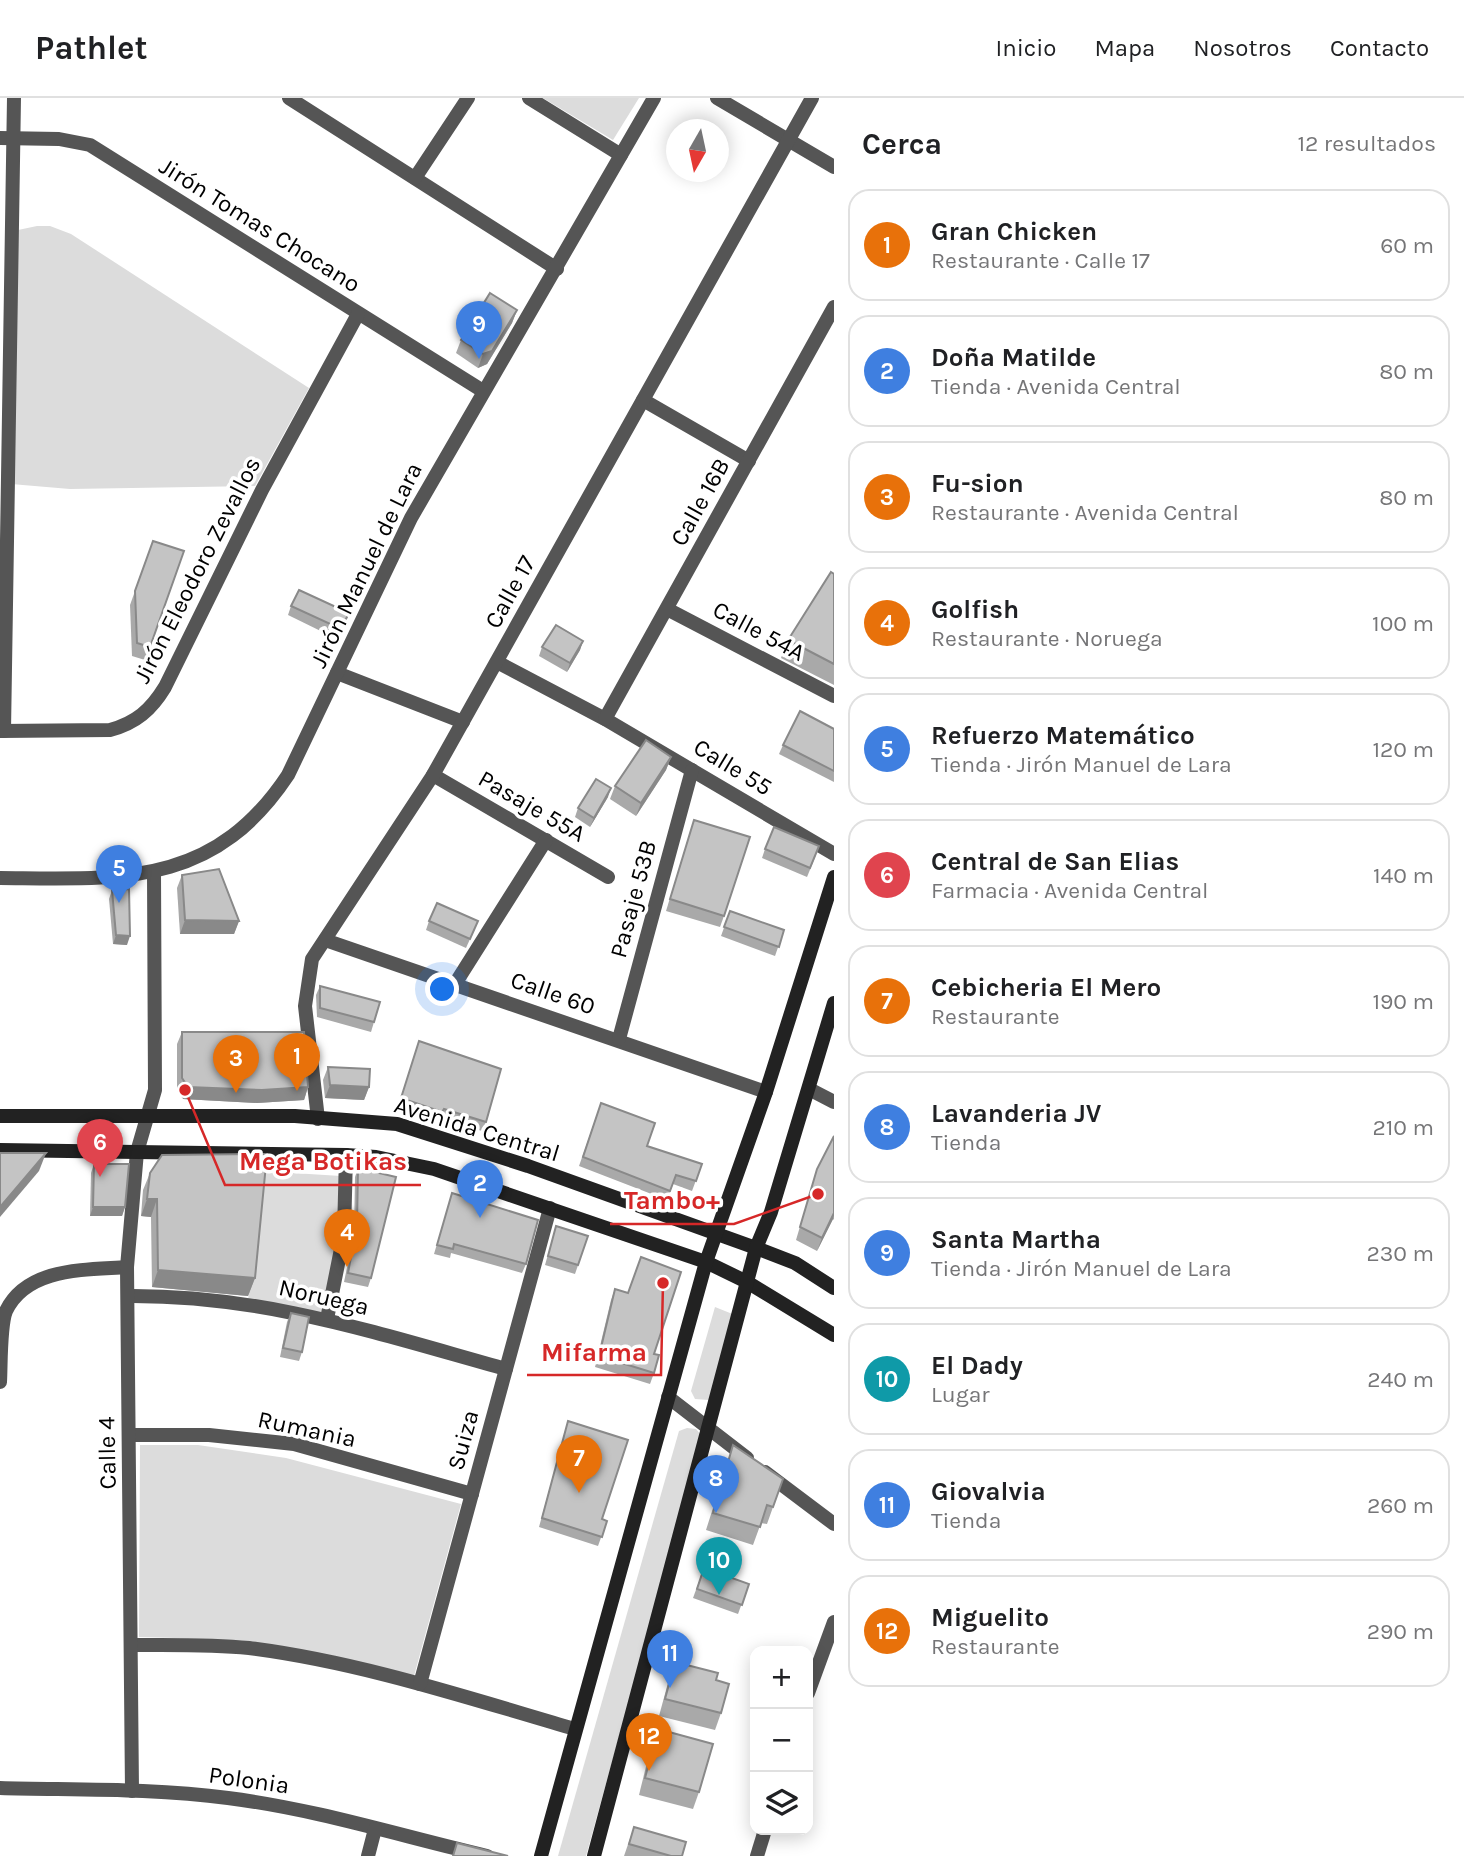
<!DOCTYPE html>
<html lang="es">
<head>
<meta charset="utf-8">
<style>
  :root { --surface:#fff; --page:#f2f2f2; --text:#202124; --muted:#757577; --line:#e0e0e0; --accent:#d93025 }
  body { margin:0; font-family:Karla,sans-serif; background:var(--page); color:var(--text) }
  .controls { position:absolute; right:21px; bottom:21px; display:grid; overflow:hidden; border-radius:14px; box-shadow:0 4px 18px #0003 }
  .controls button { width:63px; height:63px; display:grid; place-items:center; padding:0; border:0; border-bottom:2px solid var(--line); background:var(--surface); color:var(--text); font:35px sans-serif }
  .compass { position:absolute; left:666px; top:21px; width:63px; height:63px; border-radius:50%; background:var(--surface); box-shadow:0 4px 18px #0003; rotate:189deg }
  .you { position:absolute; left:443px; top:892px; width:24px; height:24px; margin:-18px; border:5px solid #fff; border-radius:50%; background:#1a73e8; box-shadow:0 0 0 10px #1a73e833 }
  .badge { display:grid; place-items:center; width:46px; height:46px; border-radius:50%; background:var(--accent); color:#fff; font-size:23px; font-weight:700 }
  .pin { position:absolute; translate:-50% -58px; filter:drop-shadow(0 2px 4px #0008) }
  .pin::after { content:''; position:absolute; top:37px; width:24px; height:21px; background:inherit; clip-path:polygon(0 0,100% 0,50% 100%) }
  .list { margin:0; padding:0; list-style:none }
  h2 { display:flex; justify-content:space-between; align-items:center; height:91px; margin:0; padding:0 28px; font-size:30px }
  h2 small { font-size:23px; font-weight:400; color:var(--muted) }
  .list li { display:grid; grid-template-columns:46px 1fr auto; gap:21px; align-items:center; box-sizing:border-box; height:112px; margin:0 14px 14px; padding:0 14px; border:2px solid var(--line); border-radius:21px }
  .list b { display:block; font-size:26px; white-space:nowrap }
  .list p { margin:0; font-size:23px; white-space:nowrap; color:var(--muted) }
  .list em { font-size:23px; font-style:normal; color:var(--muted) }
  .icon { flex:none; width:38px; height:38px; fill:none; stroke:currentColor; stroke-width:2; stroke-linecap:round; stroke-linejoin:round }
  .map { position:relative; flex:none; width:834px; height:1758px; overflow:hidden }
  header { display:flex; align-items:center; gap:42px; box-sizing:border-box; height:98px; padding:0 35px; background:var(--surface); border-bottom:2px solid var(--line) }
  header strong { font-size:33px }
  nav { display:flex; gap:38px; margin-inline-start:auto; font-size:24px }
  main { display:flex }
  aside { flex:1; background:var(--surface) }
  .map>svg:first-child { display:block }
</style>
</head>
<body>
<header>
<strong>Pathlet</strong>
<nav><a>Inicio</a><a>Mapa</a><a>Nosotros</a><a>Contacto</a></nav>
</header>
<main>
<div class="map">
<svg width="834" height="1758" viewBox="0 0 834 1758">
  <rect width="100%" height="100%" fill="#fff"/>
  <!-- green -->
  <g fill="#dcdcdc">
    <path d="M543 0H639L613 42Z"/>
    <path d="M37 128H50L71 136 309 290 255 388 70 391 11 386 18 132Z"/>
    <path d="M261 1073 341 1078 335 1151 323 1215 248 1203Z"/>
    <path d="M715 1209 735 1217 709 1302 695 1301 691 1293Z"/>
    <path d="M687 1330 696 1331 702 1338 586 1758H558L679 1333Z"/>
    <path d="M140 1347H198L286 1360 461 1406 414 1578C324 1552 233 1540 139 1539Z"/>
  </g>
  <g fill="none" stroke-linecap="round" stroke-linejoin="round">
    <!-- street -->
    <g stroke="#555" stroke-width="14">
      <path d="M289 0 557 171"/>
      <path d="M529 0 621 57"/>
      <path d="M717 0 834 69"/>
      <path d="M0 40 59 41 90 47 483 293"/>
      <path d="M415 80 468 0"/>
      <path d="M643 302 749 363"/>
      <path d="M667 511 834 598"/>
      <path d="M497 564 605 621 834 756"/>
      <path d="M337 575 463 624"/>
      <path d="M605 621 834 209"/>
      <path d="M0 633 110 632C136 625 151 612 165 589L262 392 358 216"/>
      <path d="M4 633 14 0"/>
      <path d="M433 677 608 779"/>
      <path d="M0 780C120 781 213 790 288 677L411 420 654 0"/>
      <path d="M325 842 766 994"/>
      <path d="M455 886 546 742"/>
      <path d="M619 941 692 672"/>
      <path d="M809 991 834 1004"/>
      <path d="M318 1021 305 908 312 861 433 677 812 0"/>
      <path d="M128 1198C264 1197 376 1235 506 1271"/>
      <path d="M327 1221 344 1136 346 1057"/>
      <path d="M0 1284C1 1266 0 1228 6 1213 27 1169 86 1172 127 1169"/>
      <path d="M668 1299 747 1360"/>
      <path d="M130 1337H209L294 1346 472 1396"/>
      <path d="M765 1374 834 1426"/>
      <path d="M131 1547C170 1547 210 1546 249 1550 360 1564 468 1600 575 1631"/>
      <path d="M420 1586 550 1110"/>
      <path d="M808 1595 834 1524"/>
      <path d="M0 1690C76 1692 153 1690 228 1700 316 1711 401 1738 487 1758"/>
      <path d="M132 1693 127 1169 137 1054 155 992 154 775"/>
      <path d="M368 1758 375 1731"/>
      <path d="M757 1758 765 1732"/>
    </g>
    <!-- secondary -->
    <g stroke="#222" stroke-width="14">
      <path d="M0 1018H295L397 1026 528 1068 756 1150 795 1165 834 1190"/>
      <path d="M0 1052 346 1057 376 1059 434 1071 706 1164 747 1184 834 1237"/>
      <path d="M541 1758 706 1164 766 994 834 779"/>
      <path d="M594 1758 756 1150 771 1114 834 905"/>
    </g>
  </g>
  <!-- wall -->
  <g fill="#a9a9a9">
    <path d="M517 212 512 225 487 266 478 270 456 255 461 242Z"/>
    <path d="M153 443 184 453 145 562 132 558 130 507Z"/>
    <path d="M834 476V587L781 560 788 542Z"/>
    <path d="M291 508 345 524 337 541 288 517Z"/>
    <path d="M583 543 580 552 567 574 539 558 542 549Z"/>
    <path d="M834 631V684L779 656 783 647Z"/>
    <path d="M671 659 666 672 636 718 610 701 615 688Z"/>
    <path d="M608 699 590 729 575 719 578 710Z"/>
    <path d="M694 722 724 818 720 829 666 813Z"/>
    <path d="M765 751 816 757 807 779 762 760Z"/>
    <path d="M182 777 239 823 234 836H180L177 790Z"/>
    <path d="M112 792 127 847 113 846 109 801Z"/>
    <path d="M730 813 784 832 775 858 721 838Z"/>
    <path d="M429 823H478L466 850 426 832Z"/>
    <path d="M320 888 374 924 371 934 317 919 316 897Z"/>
    <path d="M182 934 308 989 304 1002 257 1005 183 1001 177 993V946Z"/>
    <path d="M419 943 486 1024 482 1033 440 1020 439 1023 398 1009Z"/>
    <path d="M328 969 369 989 364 1002 325 1000 323 982Z"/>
    <path d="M601 1005 647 1048 702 1066 692 1093 673 1086 667 1102 579 1068Z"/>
    <path d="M834 1038V1122L833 1121 817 1153 796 1142 817 1071Z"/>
    <path d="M94 1066 125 1109 122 1118H90L91 1075Z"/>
    <path d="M358 1070 371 1180 368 1189 344 1184 354 1136 355 1079Z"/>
    <path d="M150 1075 255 1180 248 1198 152 1189 151 1119 141 1118 143 1092Z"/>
    <path d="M452 1095 526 1166 522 1175 451 1155 450 1160 434 1156Z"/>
    <path d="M556 1128 588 1138 575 1176 545 1167Z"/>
    <path d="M615 1191 654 1256V1275L650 1286 595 1269 611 1202Z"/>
    <path d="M291 1215 302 1254 299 1263 280 1259 287 1224Z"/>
    <path d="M568 1323 602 1421 607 1423 598 1448 539 1429Z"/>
    <path d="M733 1347 783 1381 767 1426 761 1425 753 1447 706 1432Z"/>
    <path d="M704 1470 749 1486 738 1516 693 1500Z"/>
    <path d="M675 1564 721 1615 715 1632 659 1618 669 1581Z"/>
    <path d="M658 1631 699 1694 693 1711 639 1697 651 1648Z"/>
    <path d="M634 1729 682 1758H624Z"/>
  </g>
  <!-- shaded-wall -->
  <g fill="#898989">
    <path d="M517 212 512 225 487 266 478 270 483 256Z"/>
    <path d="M583 543 580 552 567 574 570 565Z"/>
    <path d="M671 659 666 672 636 718 641 705Z"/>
    <path d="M611 690 608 699 590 729 594 720Z"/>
    <path d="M185 822 239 823 234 836H180Z"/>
    <path d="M116 837 130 838 127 847 113 846Z"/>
    <path d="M330 987 369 989 364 1002 325 1000Z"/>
    <path d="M188 989H308L304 1002 257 1005 183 1001Z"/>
    <path d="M46 1055 39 1073 0 1119V1109Z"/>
    <path d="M147 1101H157L151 1119 141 1118Z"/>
    <path d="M93 1109H125L122 1118H90Z"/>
    <path d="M834 1115 833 1121 817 1153 822 1140Z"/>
    <path d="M158 1172 255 1180 248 1198 152 1189Z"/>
  </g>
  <!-- building -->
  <g fill="#c4c4c4" stroke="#898989" stroke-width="2">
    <path d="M490 195 517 212 492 253 483 256 461 242Z"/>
    <path d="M153 443 184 453 150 549 137 545 135 493Z"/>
    <path d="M831 474 834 476V566L788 542Z"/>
    <path d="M299 492 349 515 341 531 291 508Z"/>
    <path d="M556 527 583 543 570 565 542 549Z"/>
    <path d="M800 613 834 631V673L783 647Z"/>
    <path d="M646 642 671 659 641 705 615 688Z"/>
    <path d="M596 681 611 690 594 720 578 710Z"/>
    <path d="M694 722 750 739 724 818 670 801Z"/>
    <path d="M774 729 819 748 810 770 765 751Z"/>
    <path d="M219 771 239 823 185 822 182 777Z"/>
    <path d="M129 791 130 838 116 837 112 792Z"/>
    <path d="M437 805 478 823 470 841 429 823Z"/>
    <path d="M730 813 784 832 779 849 724 829Z"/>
    <path d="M320 888 380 904 374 924 320 910Z"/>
    <path d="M182 934H304L308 989 262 992 188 989 182 980Z"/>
    <path d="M419 943 501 971 486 1024 444 1011 442 1014 401 1000Z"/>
    <path d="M328 969 370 971 369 989 330 987Z"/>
    <path d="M601 1005 655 1025 647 1048 702 1066 696 1083 676 1077 670 1093 583 1059Z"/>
    <path d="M834 1038V1115L822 1140 800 1129 817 1071Z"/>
    <path d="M0 1055H46L0 1109Z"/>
    <path d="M267 1056 255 1180 158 1172 157 1101H147L150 1075 162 1057Z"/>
    <path d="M94 1066H129L125 1109H93Z"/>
    <path d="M358 1070 396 1079 371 1180 348 1175 357 1127Z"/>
    <path d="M452 1095 538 1122 526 1166 454 1146 453 1151 437 1147Z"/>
    <path d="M556 1128 588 1138 578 1167 548 1158Z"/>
    <path d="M641 1159 681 1174 654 1256 659 1257 654 1275 599 1258 615 1191 628 1195Z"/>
    <path d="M291 1215 309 1219 302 1254 283 1250Z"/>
    <path d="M568 1323 628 1342 602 1421 607 1423 602 1439 542 1420Z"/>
    <path d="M733 1347 783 1381 773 1409 767 1407 760 1429 713 1415Z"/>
    <path d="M704 1470 749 1486 742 1507 697 1491Z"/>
    <path d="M675 1564 718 1575 716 1582 729 1586 721 1615 665 1601Z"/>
    <path d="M658 1631 713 1646 699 1694 645 1680Z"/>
    <path d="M634 1729 686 1744 682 1758H671L629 1746Z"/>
    <path d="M457 1745 508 1758H453Z"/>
  </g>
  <g text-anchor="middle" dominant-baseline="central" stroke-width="7" stroke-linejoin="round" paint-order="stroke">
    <!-- street labels -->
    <g font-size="24" fill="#000" stroke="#fff">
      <text transform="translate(260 127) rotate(32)">Jirón Tomas Chocano</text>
      <text transform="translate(700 404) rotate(-61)">Calle 16B</text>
      <text transform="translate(366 467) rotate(-64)">Jirón Manuel de Lara</text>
      <text transform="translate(197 472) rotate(-63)">Jirón Eleodoro Zevallos</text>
      <text transform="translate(510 494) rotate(-61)">Calle 17</text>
      <text transform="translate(759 533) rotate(28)">Calle 54A</text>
      <text transform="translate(733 669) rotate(31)">Calle 55</text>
      <text transform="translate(532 708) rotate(30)">Pasaje 55A</text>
      <text transform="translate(633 801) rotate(-75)">Pasaje 53B</text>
      <text transform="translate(553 895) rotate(19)">Calle 60</text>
      <text transform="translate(477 1031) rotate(17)">Avenida Central</text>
      <text transform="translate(324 1199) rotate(13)">Noruega</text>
      <text transform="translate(307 1331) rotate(12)">Rumania</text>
      <text transform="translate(463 1342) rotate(-75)">Suiza</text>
      <text transform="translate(107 1355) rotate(-91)">Calle 4</text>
      <text transform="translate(249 1682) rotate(8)">Polonia</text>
    </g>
  </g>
  <!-- callouts -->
  <path fill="none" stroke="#d62828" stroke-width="2.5" d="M185 992L225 1087H421M818 1096L734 1126H610M663 1185L661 1277H527"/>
  <g fill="#d62828" stroke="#fff" stroke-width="2.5">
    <circle cx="185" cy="992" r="7"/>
    <circle cx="818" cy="1096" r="7"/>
    <circle cx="663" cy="1185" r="7"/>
  </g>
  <g font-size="26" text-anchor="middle" font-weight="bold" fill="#d62828" stroke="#fff" stroke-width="7" stroke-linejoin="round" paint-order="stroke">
    <text x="323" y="1072">Mega Botikas</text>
    <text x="672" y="1111">Tambo+</text>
    <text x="594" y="1263">Mifarma</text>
  </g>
</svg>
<div class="controls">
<button>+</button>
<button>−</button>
<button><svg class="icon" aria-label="layers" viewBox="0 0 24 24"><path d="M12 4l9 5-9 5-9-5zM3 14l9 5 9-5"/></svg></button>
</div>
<svg class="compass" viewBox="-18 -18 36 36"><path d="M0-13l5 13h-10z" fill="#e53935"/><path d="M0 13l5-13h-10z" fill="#757577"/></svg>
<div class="you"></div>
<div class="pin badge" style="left:297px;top:993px;background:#e8710a">1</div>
<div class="pin badge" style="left:480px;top:1120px;background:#3f7fe0">2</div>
<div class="pin badge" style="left:236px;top:995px;background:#e8710a">3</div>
<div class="pin badge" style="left:347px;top:1169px;background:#e8710a">4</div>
<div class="pin badge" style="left:119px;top:805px;background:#3f7fe0">5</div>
<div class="pin badge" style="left:100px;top:1079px;background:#e0444e">6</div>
<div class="pin badge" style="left:579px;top:1395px;background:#e8710a">7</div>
<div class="pin badge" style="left:716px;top:1415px;background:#3f7fe0">8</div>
<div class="pin badge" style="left:479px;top:261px;background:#3f7fe0">9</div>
<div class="pin badge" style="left:719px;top:1497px;background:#0f9aa8">10</div>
<div class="pin badge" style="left:670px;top:1590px;background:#3f7fe0">11</div>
<div class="pin badge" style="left:649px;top:1673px;background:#e8710a">12</div>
</div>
<aside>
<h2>Cerca<small>12 resultados</small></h2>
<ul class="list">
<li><span class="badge" style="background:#e8710a">1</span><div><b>Gran Chicken</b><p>Restaurante · Calle 17</p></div><em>60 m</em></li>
<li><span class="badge" style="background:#3f7fe0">2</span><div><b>Doña Matilde</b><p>Tienda · Avenida Central</p></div><em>80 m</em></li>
<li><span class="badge" style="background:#e8710a">3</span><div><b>Fu-sion</b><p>Restaurante · Avenida Central</p></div><em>80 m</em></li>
<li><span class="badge" style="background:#e8710a">4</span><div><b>Golfish</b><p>Restaurante · Noruega</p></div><em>100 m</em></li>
<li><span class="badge" style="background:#3f7fe0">5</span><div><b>Refuerzo Matemático</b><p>Tienda · Jirón Manuel de Lara</p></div><em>120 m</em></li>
<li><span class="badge" style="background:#e0444e">6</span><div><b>Central de San Elias</b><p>Farmacia · Avenida Central</p></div><em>140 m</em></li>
<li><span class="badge" style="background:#e8710a">7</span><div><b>Cebicheria El Mero</b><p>Restaurante</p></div><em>190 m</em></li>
<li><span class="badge" style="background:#3f7fe0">8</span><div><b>Lavanderia JV</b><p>Tienda</p></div><em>210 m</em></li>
<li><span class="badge" style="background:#3f7fe0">9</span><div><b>Santa Martha</b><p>Tienda · Jirón Manuel de Lara</p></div><em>230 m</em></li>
<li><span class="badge" style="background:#0f9aa8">10</span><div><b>El Dady</b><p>Lugar</p></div><em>240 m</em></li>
<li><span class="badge" style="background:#3f7fe0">11</span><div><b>Giovalvia</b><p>Tienda</p></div><em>260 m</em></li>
<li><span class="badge" style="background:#e8710a">12</span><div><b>Miguelito</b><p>Restaurante</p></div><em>290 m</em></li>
</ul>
</aside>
</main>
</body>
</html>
